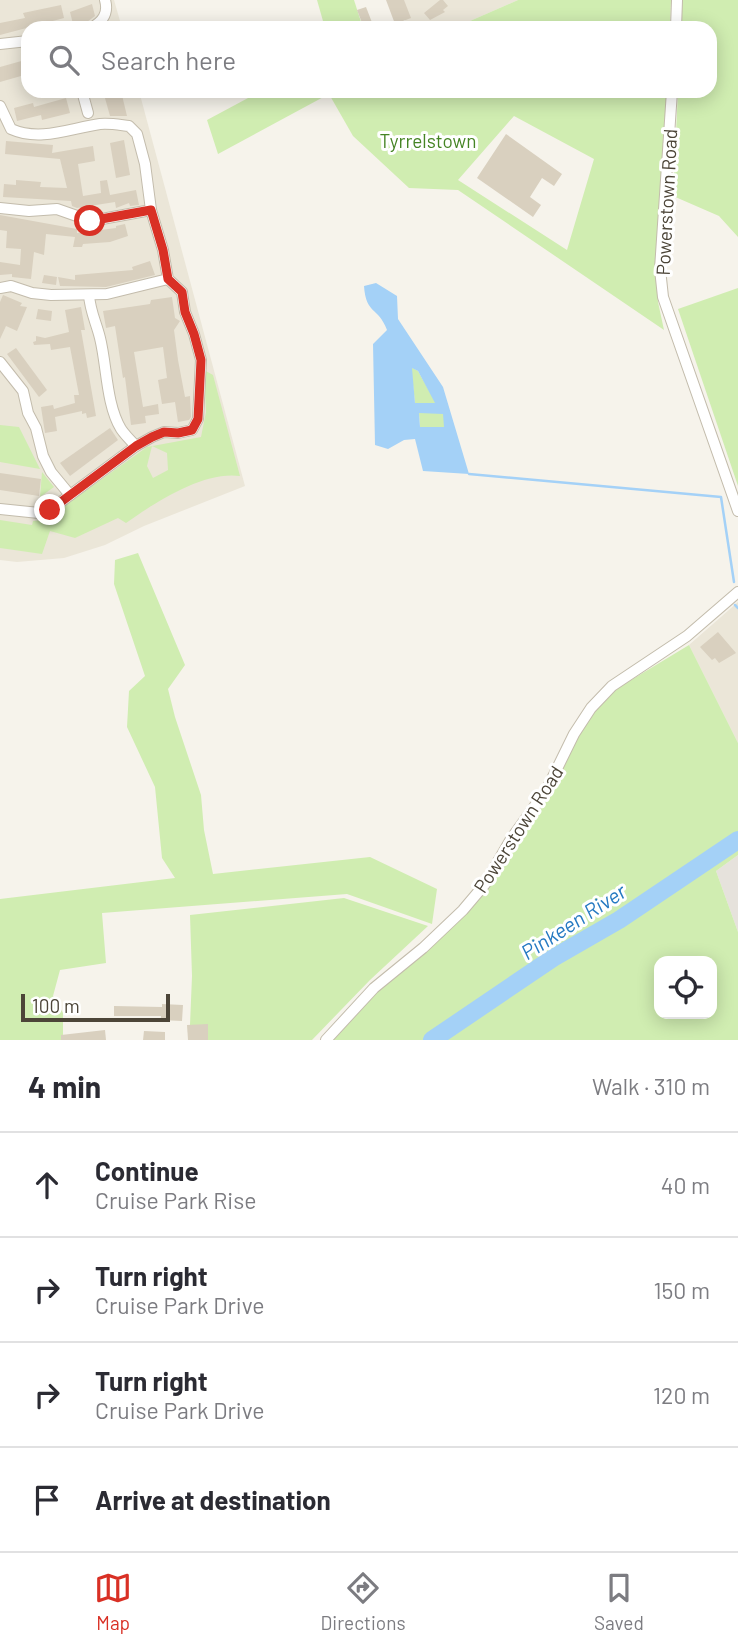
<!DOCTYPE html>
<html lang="en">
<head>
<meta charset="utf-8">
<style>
  :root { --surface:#fff; --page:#f2f2f3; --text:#2b2b33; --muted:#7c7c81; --line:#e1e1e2; --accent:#d93025 }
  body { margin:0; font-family:Barlow,sans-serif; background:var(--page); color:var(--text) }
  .controls { position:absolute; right:21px; bottom:21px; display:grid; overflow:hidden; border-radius:14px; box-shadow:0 4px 18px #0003 }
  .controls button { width:63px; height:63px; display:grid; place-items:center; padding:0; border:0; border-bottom:2px solid var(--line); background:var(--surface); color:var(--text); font:35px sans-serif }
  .scale { position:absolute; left:21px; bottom:18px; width:149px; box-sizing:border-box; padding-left:7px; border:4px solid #4c4538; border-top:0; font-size:19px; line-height:24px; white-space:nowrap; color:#4c4538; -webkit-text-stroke:5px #fff; paint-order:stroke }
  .stop { position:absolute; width:21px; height:21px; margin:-16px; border:5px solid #d93025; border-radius:50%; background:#fff }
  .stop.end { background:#d93025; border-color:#fff; box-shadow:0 2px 7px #0008 }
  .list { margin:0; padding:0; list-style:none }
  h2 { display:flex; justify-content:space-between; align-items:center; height:91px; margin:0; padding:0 28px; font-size:30px }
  h2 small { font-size:23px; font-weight:400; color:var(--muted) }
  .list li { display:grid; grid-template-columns:46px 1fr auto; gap:21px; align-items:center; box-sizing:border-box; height:105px; padding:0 28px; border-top:2px solid var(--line) }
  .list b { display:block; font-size:26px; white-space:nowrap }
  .list p { margin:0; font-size:23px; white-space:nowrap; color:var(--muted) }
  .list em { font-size:23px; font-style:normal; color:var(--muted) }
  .icon { flex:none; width:38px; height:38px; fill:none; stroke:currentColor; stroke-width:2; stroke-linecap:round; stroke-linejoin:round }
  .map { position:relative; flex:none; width:738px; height:1040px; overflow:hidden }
  .search { position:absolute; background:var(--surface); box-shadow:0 4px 18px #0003; left:21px; right:21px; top:21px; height:77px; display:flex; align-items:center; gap:18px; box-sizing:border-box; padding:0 24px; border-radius:21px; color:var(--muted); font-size:26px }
  .sheet { height:511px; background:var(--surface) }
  nav { display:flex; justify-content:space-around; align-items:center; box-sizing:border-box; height:98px; border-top:2px solid var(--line); background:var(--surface); font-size:19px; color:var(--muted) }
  nav a { display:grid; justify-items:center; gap:4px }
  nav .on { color:var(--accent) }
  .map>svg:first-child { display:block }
</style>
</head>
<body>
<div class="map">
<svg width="738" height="1040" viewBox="0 0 738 1040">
  <rect width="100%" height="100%" fill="#f6f3eb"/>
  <!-- residential -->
  <g fill="#ebe6d8">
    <path d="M0 0H114L122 28H28V91H139L245 486 144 526 105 545 64 558 17 562 0 560Z"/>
    <path d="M397 0H518L454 28H408Z"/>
    <path d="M738 602V743L689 645Z"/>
  </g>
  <!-- industrial -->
  <path fill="#e6e2dc" d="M738 855V932L716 871Z"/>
  <!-- green -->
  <g fill="#d0edb1" fill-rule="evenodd">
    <path d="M317 0H354L363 28H325Z"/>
    <path d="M518 0H671L670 28H454Z"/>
    <path d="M682 0H738V237L719 216 673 196 678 91H710V28H681Z"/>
    <path d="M261 91H667L663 198 656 257 658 302 664 330 458 190 409 188 353 136 329 94 218 154 207 120ZM514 116 594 159 567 250 458 180Z"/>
    <path d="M738 288V486L678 309Z"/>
    <path d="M411 367 418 371 436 403H415Z"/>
    <path d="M204 370 213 375 240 476C203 471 156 502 126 523L118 518 75 538 50 531 42 554 0 548V520L32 525 33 521 43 520 57 511 147 447 201 437 206 412ZM152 446 167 453 168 470 153 478 147 466Z"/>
    <path d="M419 413H444L445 428 420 427Z"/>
    <path d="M0 425 19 427 40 469 0 462Z"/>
    <path d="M42 472 54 487 40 497Z"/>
    <path d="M138 553 185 665 168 689 175 717 201 795 204 830 213 874 370 857 437 889 432 924 347 894 102 913 106 963 60 970 53 996 63 1013V1040H0V899L175 878 162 858 155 787 127 727 129 691 145 676 114 584 115 560Z"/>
    <path d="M689 645 738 743V855L716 871 738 932V1040H332L379 990 466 912 555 789 576 734 597 707 618 688ZM659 961H712V1014H659Z"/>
    <path d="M344 898 428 926 370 980 312 1040H208V1025H190L192 976 190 915Z"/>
  </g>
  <!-- water -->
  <path fill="#a4d1f7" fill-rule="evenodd" d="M376 283 397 296 398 319 443 387 469 474 423 471 415 439 404 440 388 449 375 445 373 344 387 330C378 306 366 315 364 286ZM412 368 418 371 435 403H415ZM419 413 443 414 444 427H420Z"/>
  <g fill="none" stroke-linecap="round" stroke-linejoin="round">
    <!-- stream -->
    <g stroke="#a4d1f7" stroke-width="2.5">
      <path d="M469 474 721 497 734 582"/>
      <path d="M735 605 738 608"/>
    </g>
    <!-- river -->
    <path stroke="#a4d1f7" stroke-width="18" d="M432 1040 553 958 619 920 738 840"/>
  </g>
  <!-- building -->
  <g fill="#d9d0bf">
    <path d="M386 0H404L411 18 395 24Z"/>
    <path d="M440 0H443L448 6 443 10 445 12 430 20 424 13Z"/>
    <path d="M92 4 95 16 87 22 73 24 70 12Z"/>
    <path d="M61 5 64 18 0 35V23L25 18 23 13Z"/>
    <path d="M366 7 373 25 364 28 357 10Z"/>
    <path d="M25 60V63L28 62V74L0 82V67Z"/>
    <path d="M103 91H121L127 116H110Z"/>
    <path d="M66 98 70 113 42 120 41 115 17 121 14 108 33 103 34 107Z"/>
    <path d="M506 134 562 174 554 186 542 178 530 197 541 205 533 217 477 178Z"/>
    <path d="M124 140 130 175 116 178 110 143Z"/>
    <path d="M6 141 53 145 52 153 93 146 95 161 78 164 83 196 101 193 100 181 107 180 110 195 136 190 139 205 130 206 129 203 116 208 115 202 77 208 72 206 71 201 3 197 4 184 16 185V180L41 182 40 187 67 188 60 159 5 154Z"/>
    <path d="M0 215 77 229V233L116 228V226L125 224 128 236 110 242 83 244 82 247H73L75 237 46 234 44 255 34 252 31 279 12 277V274L0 275V262L20 265 21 249 6 248 7 231 0 230Z"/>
    <path d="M150 261 155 275 106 287 60 286 58 277 75 280V275L133 270 132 267Z"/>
    <path d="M44 275 57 277 56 285 42 283Z"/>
    <path d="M3 295 22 303 20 306 27 307 17 331 6 326 0 339V302Z"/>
    <path d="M172 297 175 318 180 321 174 330 178 360 185 397 190 396 191 417 189 420 178 422 175 402 162 404 158 380 167 378 163 347 134 352 143 407 158 404 159 414 145 416 146 423 131 425 125 377 123 378 115 326 106 328 103 311 150 304 151 300Z"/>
    <path d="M81 307 85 330H81L96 416 87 418 86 413 82 414V411L55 417 57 431 45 433 41 407 53 405 54 409 75 403 74 395H79L70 347 51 350 50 344 34 345 33 342 36 341V336L45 338 69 332 65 310Z"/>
    <path d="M38 309 52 311 51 321 36 319Z"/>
    <path d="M16 348 47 390 39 397 7 354Z"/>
    <path d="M110 428 118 440 70 476 60 463Z"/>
    <path d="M0 473 41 479 39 496 0 490Z"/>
    <path d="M718 632 736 653 719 663 715 658 712 660 700 647Z"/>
    <path d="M162 1004 183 1005 182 1021 161 1020V1016H114V1006L162 1007Z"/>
    <path d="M208 1024V1040H188L187 1025Z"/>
    <path d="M105 1030 106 1040H61V1035Z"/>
    <path d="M144 1031 165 1032V1040H143Z"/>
  </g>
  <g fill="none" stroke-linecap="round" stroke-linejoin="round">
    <!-- minor casing -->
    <g stroke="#c3bcac" stroke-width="12">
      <g id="minor">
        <path d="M91 28C102 22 109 14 105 0"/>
        <path d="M676 28 677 0"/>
        <path d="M0 44 28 41"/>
        <path d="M82 91 88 113"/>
        <path d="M672 91 660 269 663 297 738 511"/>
        <path d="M0 106 11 129C40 142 71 128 100 124 110 123 120 125 129 126L137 134 145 164 151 210 163 250 168 279 182 292 185 312 194 334 201 360 198 419 192 430 178 433 164 432 152 437 136 446 50 510 39 513 0 509"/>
        <path d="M0 208 29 211 57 209 91 221 151 210"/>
        <path d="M0 288 11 286 32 293 51 295 107 294 168 279"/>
        <path d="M89 295C90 311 96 322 100 338 107 366 106 404 121 429 125 435 131 441 136 446"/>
        <path d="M0 362 23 391 28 413 36 428 43 456 51 472 70 495"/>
        <path d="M326 1040 374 988 423 948 463 910 485 884 511 839 547 789 574 734 591 708 612 686 687 636 738 592"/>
      </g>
    </g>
    <!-- minor -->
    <use href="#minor" stroke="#fff" stroke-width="10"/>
  </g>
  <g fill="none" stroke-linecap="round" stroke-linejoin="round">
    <!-- route -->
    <path stroke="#d93025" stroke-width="9" d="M50 510 136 446 152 437 164 432 178 433 192 430 198 419 201 360 194 334 185 312 182 292 168 279 163 250 151 210 90 221"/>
  </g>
  <g text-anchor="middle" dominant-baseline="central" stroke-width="6" stroke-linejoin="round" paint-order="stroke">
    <!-- park labels -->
    <g font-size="19" fill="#458424" stroke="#fff">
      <text x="428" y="140">Tyrrelstown</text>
    </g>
    <!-- street labels -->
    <g font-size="19" fill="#4c4538" stroke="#fff">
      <text transform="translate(666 202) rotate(-87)">Powerstown Road</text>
      <text transform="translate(518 829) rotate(-57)">Powerstown Road</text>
    </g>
    <!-- water labels -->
    <g font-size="21" font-style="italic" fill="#267ac2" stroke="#fff">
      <text transform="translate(573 921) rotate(-33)">Pinkeen River</text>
    </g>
  </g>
</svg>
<div class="controls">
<button><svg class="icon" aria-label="locate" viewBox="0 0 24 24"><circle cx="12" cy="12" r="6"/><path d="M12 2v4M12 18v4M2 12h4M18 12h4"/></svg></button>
</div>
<div class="scale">100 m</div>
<div class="stop" style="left:90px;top:221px"></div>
<div class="stop end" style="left:50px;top:510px"></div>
<div class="search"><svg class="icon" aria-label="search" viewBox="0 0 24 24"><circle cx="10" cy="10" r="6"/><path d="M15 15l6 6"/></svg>Search here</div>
</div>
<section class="sheet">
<h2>4 min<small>Walk · 310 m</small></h2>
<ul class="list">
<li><svg class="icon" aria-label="ahead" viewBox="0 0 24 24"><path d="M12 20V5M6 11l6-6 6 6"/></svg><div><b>Continue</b><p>Cruise Park Rise</p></div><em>40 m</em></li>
<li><svg class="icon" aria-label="right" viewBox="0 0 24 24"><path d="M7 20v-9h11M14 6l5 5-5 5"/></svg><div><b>Turn right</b><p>Cruise Park Drive</p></div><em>150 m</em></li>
<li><svg class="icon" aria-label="right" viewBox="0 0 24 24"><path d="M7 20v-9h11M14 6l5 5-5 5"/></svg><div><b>Turn right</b><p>Cruise Park Drive</p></div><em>120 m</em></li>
<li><svg class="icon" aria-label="arrive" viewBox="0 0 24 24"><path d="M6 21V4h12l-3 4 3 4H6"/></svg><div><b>Arrive at destination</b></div></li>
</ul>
</section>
<nav>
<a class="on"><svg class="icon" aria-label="map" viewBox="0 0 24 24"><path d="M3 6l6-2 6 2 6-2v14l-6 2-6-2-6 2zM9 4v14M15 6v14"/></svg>Map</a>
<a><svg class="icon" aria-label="directions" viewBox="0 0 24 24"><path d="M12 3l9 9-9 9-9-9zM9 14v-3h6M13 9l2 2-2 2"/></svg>Directions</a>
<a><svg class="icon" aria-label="saved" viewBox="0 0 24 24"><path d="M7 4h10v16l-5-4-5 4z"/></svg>Saved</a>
</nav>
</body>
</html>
